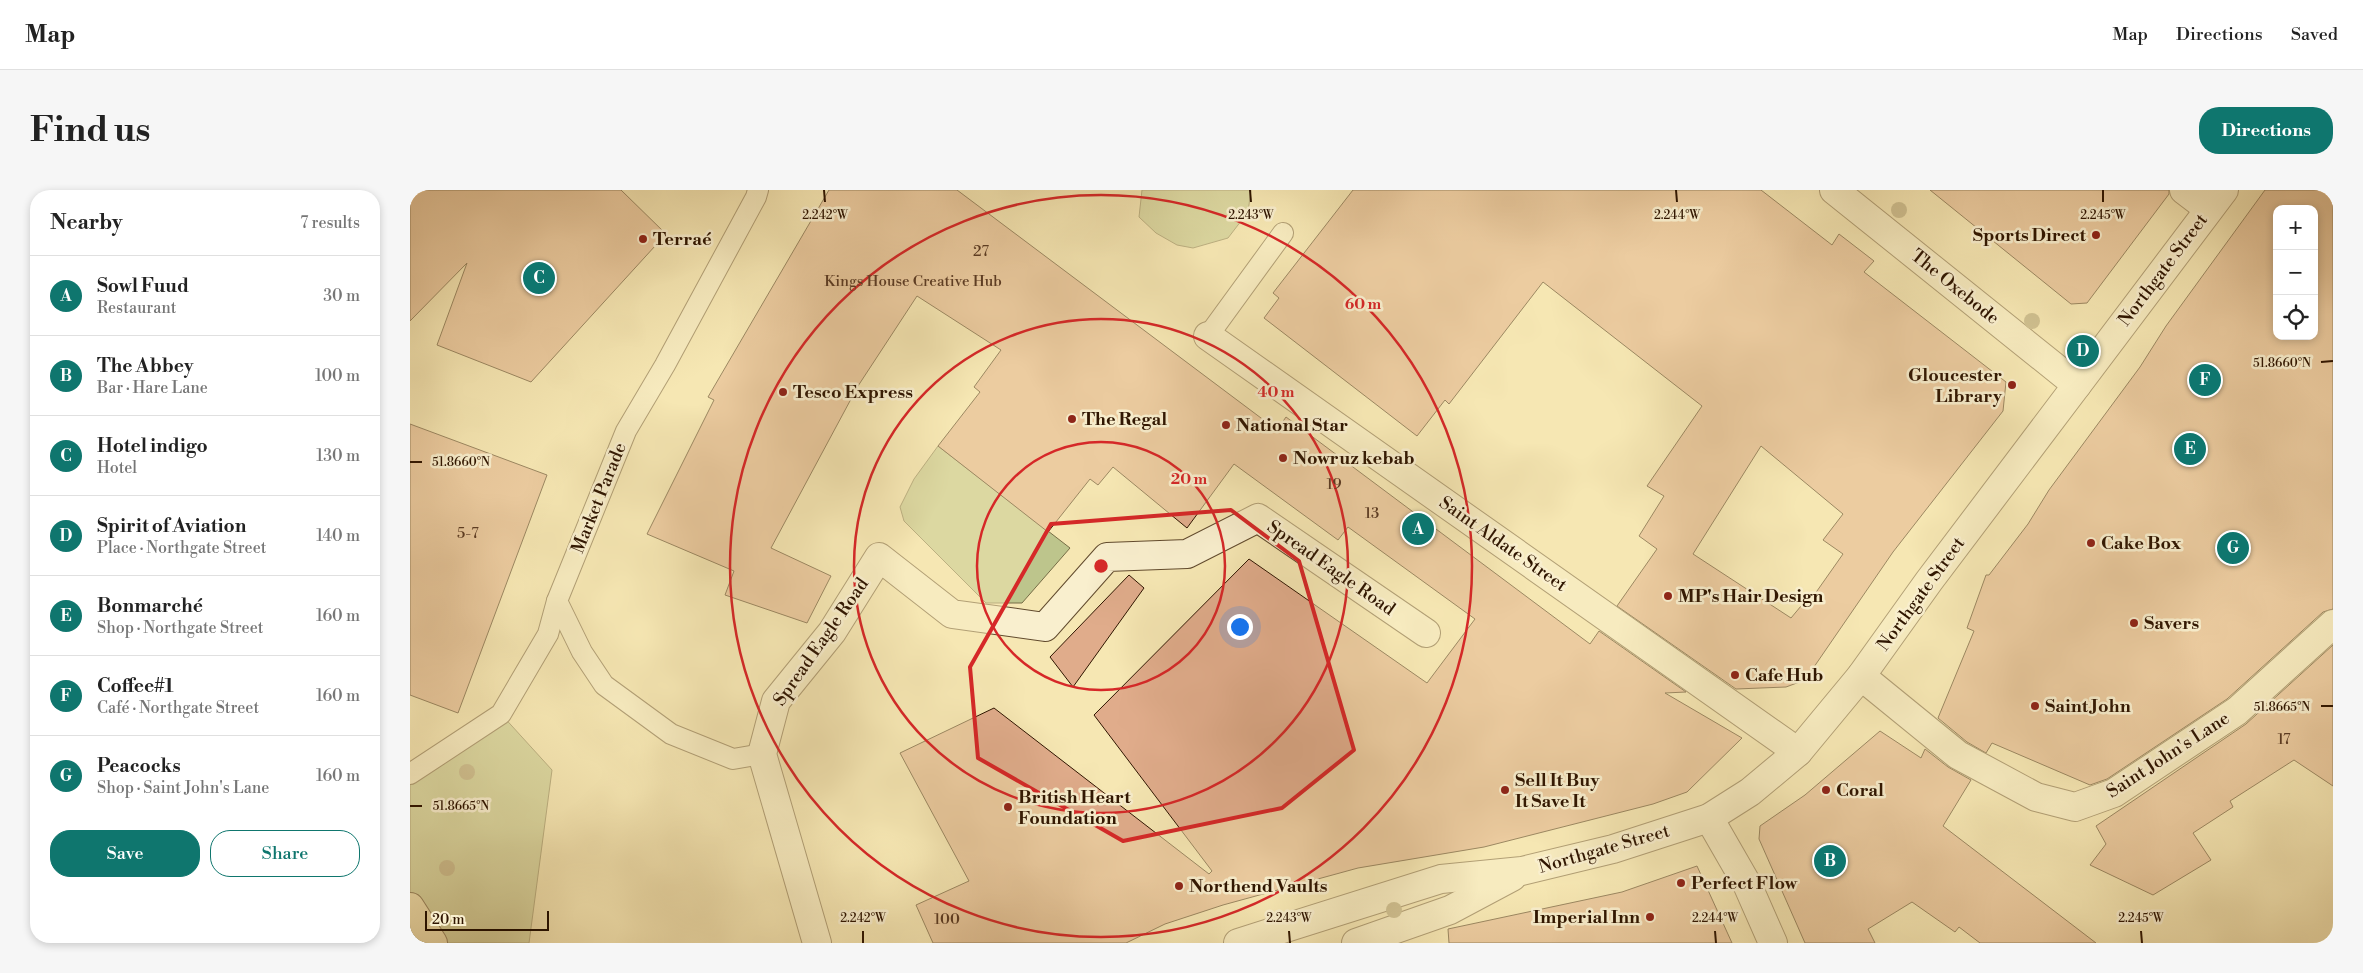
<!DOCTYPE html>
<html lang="en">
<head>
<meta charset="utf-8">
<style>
  :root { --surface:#fff; --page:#f6f6f6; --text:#222; --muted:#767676; --line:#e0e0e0; --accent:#0f766e }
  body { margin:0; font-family:"Libre Bodoni",serif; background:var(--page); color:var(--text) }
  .controls { position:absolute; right:15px; top:15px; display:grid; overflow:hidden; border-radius:10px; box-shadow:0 2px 8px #0003 }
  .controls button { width:45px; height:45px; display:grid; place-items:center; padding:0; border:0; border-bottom:1px solid var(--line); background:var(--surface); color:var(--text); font:25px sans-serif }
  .scale { position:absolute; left:15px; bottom:12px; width:124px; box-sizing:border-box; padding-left:5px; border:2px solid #2f1500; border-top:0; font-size:14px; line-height:18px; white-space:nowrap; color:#2f1500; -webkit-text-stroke:4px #f9efce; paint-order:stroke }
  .you { position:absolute; left:829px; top:436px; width:18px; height:18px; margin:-12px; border:4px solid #fff; border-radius:50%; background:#1a73e8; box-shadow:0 0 0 8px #1a73e833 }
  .badge { display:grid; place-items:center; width:32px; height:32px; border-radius:50%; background:var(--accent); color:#fff; font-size:16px; font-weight:700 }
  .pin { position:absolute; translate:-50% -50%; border:2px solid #fff; box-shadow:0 1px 5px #0006 }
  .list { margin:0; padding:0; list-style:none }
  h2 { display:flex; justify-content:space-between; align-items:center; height:65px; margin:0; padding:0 20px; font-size:21px }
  h2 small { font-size:16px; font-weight:400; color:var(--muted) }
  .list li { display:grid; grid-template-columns:32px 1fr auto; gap:15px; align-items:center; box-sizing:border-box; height:80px; padding:0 20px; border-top:1px solid var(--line) }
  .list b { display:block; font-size:19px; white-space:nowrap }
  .list p { margin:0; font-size:16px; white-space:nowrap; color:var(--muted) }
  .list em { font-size:16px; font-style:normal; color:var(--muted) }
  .actions { display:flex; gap:10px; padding:15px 20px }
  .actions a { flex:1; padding:11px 0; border:1px solid var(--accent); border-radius:20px; text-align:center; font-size:18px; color:var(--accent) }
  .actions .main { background:var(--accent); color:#fff }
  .icon { flex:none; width:28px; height:28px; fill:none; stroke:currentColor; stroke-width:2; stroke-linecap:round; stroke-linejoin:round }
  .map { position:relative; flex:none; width:1923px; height:753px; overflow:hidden; border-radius:20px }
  header { display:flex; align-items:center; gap:30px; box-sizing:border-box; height:70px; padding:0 25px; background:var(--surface); border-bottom:1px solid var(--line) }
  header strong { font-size:24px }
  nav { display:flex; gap:28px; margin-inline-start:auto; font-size:18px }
  .intro { display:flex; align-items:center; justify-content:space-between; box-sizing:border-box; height:120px; padding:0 30px }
  h1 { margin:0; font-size:35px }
  .button { padding:12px 22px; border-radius:20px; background:var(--accent); color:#fff; font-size:18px; font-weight:700 }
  main { display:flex; gap:30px; padding:0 30px }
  aside { flex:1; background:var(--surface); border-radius:20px; box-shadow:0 2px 8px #0003 }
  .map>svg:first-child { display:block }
</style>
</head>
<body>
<header>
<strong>Map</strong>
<nav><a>Map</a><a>Directions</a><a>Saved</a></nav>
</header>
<div class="intro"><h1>Find us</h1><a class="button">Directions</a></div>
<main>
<aside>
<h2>Nearby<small>7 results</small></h2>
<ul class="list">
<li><span class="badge">A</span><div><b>Sowl Fuud</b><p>Restaurant</p></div><em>30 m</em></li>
<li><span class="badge">B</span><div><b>The Abbey</b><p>Bar · Hare Lane</p></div><em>100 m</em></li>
<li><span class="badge">C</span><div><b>Hotel indigo</b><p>Hotel</p></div><em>130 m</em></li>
<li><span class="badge">D</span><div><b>Spirit of Aviation</b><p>Place · Northgate Street</p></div><em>140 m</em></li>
<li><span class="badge">E</span><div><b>Bonmarché</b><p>Shop · Northgate Street</p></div><em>160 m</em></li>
<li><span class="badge">F</span><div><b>Coffee#1</b><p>Café · Northgate Street</p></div><em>160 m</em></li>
<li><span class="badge">G</span><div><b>Peacocks</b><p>Shop · Saint John's Lane</p></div><em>160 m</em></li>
</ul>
<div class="actions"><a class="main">Save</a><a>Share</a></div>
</aside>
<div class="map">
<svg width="1923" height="753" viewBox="0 0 1923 753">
  <rect width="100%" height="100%" fill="#f6e7b3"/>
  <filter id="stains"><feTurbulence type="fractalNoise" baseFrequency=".004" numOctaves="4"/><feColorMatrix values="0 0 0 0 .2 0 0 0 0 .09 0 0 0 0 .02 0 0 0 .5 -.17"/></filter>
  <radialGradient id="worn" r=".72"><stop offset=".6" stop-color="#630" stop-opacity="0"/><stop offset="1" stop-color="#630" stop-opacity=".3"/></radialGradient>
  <!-- green -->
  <g fill="#bdc58c" stroke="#766d46">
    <path d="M732 0H841L838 22 818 48 783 58 767 55 746 43 729 27Z"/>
    <path d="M528 256 660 358 612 413H576L494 331 490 317 504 289Z"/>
    <path d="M91 524 142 580 119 753H23L0 717V584Z"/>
  </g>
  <!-- building -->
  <g fill="#e0ac8b" stroke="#2f1500" fill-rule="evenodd">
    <path d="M0 0H211L256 44 121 192 27 155 57 73 0 131Z"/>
    <path d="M419 0H547L867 240 876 227 1180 454 1189 441 1276 502 1255 503 1332 548 1277 602 1243 614 1074 657 948 678 813 715 755 734 716 753H523L506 715 559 691 490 563 584 518 799 684 802 681 684 525 839 369 1017 493 1065 429 938 337 928 350 824 274 777 338 703 277 688 295 680 289 638 342 528 256 570 202 564 197 591 160 507 106 448 196 361 358 421 386 397 433 315 405 324 381 237 344 304 210 298 207Z"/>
    <path d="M943 0H1351L1422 55 1429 44 1464 71 1454 82 1596 192 1593 221 1483 362 1395 490 1376 497 1326 499 1207 416 1247 359 1229 346 1254 306 1237 296 1292 216 1133 92 1039 214 1035 210 1007 246 854 128 869 108 863 103ZM1351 256 1433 324 1413 350 1433 364 1395 418 1391 416 1381 428 1283 364Z"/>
    <path d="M1520 0H1759V4L1677 113 1661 114Z"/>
    <path d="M1855 0H1923V419L1913 422 1817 509 1697 589 1680 595 1582 553 1576 563 1557 552 1528 528 1564 441 1557 438 1576 385H1579L1618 334 1639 300 1730 177 1756 136ZM1867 19H1904V146H1867Z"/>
    <path d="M0 234 137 285 48 523 0 505Z"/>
    <path d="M719 385 734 398 663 497 640 467Z"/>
    <path d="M1923 455V596L1884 570 1820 611 1823 617 1783 643 1801 670 1743 705 1680 675 1696 654 1686 636 1836 534Z"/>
    <path d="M1470 541 1511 568 1515 559 1538 577 1561 590 1533 636 1686 753H1570L1549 737 1545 742 1502 712 1458 739 1465 753H1395L1349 649 1350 636 1395 605Z"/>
    <path d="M1287 676 1322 753H1039L1038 739 1212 702Z"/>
  </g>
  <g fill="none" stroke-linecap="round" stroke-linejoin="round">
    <!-- service casing -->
    <g stroke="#614a2d" stroke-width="22">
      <g id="service">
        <path d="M798 146 873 43"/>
        <path d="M147 411 172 462 194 495 261 544 323 569 352 564"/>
        <path d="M0 584 91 524 138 444 147 411 216 241 255 175 346 7 348 0"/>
      </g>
    </g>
    <!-- pedestrian casing -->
    <g stroke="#614a2d" stroke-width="30">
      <g id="pedestrian">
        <path d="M1774 0 1799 19"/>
        <path d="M1667 195 1814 0"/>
      </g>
    </g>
    <!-- minor casing -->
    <g stroke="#614a2d" stroke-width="30">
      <g id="minor">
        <path d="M798 146 1388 562"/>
        <path d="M1451 486 1548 565 1626 607 1665 617 1704 603 1827 521 1923 434"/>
        <path d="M1299 628 1337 694 1363 753"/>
        <path d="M407 753 352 564 366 511 422 442 469 367 542 424 635 437 697 367 777 364 848 328 1016 443"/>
        <path d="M828 753 1031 689 1112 681 1203 659 1299 628 1340 602 1388 562 1451 486 1519 391 1667 195 1424 0"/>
        <path d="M946 753 1040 720 1102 687"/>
      </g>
    </g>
    <!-- primary casing -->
    <g stroke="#2f1500" stroke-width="30">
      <path id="primary" d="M0 717 23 753"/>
    </g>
    <!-- service -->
    <use href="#service" stroke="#f9efce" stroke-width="20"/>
    <!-- pedestrian -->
    <use href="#pedestrian" stroke="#f9efce" stroke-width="28"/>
    <!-- minor -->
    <use href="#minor" stroke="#f9efce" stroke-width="28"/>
    <!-- primary -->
    <use href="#primary" stroke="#f6e7b3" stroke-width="28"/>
  </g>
  <!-- trees -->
  <g fill="#a4966c">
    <circle cx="1489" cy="20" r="8"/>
    <circle cx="1622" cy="131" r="8"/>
    <circle cx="57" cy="582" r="8"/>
    <circle cx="37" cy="678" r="8"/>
    <circle cx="984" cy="720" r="8"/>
  </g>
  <!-- marked area -->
  <path d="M0 0H1923V753H0ZM821 320 889 371 944 560 872 618 713 651 568 568 560 477 641 334Z" fill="#f6e7b3" fill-opacity=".55" fill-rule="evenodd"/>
  <path fill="none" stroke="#d62828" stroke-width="4" stroke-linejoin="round" d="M821 320 889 371 944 560 872 618 713 651 568 568 560 477 641 334Z"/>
  <!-- ticks -->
  <path fill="none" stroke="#2f1500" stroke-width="2" d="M414 0 415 12M840 0 841 12M1266 0 1267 12M1693 0V12M1911 172 1923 171M0 272H12M1911 516H1923M0 616H12M453 741V753M879 741 880 753M1305 741 1306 753M1731 741 1732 753"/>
  <!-- distance rings -->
  <g fill="none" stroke="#d62828" stroke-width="2.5">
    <circle cx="691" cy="376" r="124"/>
    <circle cx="691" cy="376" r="247"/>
    <circle cx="691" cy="376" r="371"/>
  </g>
  <!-- markers -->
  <g fill="#8f2418" stroke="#f9efce" stroke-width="2">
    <circle cx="1686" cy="45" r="5"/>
    <circle cx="233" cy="49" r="5"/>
    <circle cx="1602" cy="195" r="5"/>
    <circle cx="373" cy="202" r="5"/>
    <circle cx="662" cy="229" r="5"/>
    <circle cx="816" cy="235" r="5"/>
    <circle cx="873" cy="268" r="5"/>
    <circle cx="1681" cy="353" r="5"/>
    <circle cx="1258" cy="406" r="5"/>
    <circle cx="1724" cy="433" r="5"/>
    <circle cx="1325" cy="485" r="5"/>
    <circle cx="1625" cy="516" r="5"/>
    <circle cx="1095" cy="600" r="5"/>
    <circle cx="1416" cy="600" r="5"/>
    <circle cx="598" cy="617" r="5"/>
    <circle cx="1271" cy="693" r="5"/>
    <circle cx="769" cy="696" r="5"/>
    <circle cx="1240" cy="727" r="5"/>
  </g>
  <g text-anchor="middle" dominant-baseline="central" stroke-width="5" stroke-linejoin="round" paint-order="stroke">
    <!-- number labels -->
    <g font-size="15" fill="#5b3b23">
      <text x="571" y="61">27</text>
      <text x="503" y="91">Kings House Creative Hub</text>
      <text x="924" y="294">19</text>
      <text x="962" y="323">13</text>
      <text x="58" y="343">5-7</text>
      <text x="1874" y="549">17</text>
      <text x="537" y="729">100</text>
    </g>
    <!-- poi labels -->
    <g font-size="18" font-weight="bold" fill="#2f1500" stroke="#f9efce" text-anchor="start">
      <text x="1676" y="45" text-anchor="end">Sports Direct</text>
      <text x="243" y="49">Terraé</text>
      <text x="1592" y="185" text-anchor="end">Gloucester<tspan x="1592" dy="21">Library</tspan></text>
      <text x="383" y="202">Tesco Express</text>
      <text x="672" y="229">The Regal</text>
      <text x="826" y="235">National Star</text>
      <text x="883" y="268">Nowruz kebab</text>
      <text x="1691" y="353">Cake Box</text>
      <text x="1268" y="406">MP's Hair Design</text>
      <text x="1734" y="433">Savers</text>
      <text x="1335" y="485">Cafe Hub</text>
      <text x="1635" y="516">Saint John</text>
      <text x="1105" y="590">Sell It Buy<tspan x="1105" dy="21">It Save It</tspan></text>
      <text x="1426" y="600">Coral</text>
      <text x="608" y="607">British Heart<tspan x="608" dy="21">Foundation</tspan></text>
      <text x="1281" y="693">Perfect Flow</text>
      <text x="779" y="696">Northend Vaults</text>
      <text x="1230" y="727" text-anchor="end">Imperial Inn</text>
    </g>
    <!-- street labels -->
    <g font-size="18" fill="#2f1500" stroke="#f9efce">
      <text transform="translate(1753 80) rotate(-53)">Northgate Street</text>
      <text transform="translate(1545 97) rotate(39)">The Oxebode</text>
      <text transform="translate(189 308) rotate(-68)">Market Parade</text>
      <text transform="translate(1093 354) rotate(35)">Saint Aldate Street</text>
      <text transform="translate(921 378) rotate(35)">Spread Eagle Road</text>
      <text transform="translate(1511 404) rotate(-54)">Northgate Street</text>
      <text transform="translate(411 452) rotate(-55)">Spread Eagle Road</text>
      <text transform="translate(1758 565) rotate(-33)">Saint John's Lane</text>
      <text transform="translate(1194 659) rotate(-16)">Northgate Street</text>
    </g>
  </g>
  <g font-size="12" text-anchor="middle" fill="#2f1500" stroke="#f9efce" stroke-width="5" stroke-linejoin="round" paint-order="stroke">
    <text x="415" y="29">2.242°W</text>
    <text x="841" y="29">2.243°W</text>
    <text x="1267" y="29">2.244°W</text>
    <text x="1693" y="29">2.245°W</text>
    <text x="1872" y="177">51.8660°N</text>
    <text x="51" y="276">51.8660°N</text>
    <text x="1872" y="521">51.8665°N</text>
    <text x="51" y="620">51.8665°N</text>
    <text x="453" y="732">2.242°W</text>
    <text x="879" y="732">2.243°W</text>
    <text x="1305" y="732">2.244°W</text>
    <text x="1731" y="732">2.245°W</text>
  </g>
  <circle cx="691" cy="376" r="8" fill="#d62828" stroke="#f9efce" stroke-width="2.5"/>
  <g font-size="15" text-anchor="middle" font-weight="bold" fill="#d62828" stroke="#f9efce" stroke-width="5" stroke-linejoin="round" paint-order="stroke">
    <text x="953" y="119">60 m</text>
    <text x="866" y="207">40 m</text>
    <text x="779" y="294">20 m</text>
  </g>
  <rect width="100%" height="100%" filter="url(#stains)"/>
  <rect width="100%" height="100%" fill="url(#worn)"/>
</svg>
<div class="controls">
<button>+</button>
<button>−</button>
<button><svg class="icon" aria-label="locate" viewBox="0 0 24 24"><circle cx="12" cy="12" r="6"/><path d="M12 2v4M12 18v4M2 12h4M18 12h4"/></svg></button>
</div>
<div class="scale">20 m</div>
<div class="you"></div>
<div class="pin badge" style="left:1008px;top:339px">A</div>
<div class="pin badge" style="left:1420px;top:671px">B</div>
<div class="pin badge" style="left:129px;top:88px">C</div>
<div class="pin badge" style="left:1673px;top:161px">D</div>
<div class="pin badge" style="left:1780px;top:259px">E</div>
<div class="pin badge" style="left:1795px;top:190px">F</div>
<div class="pin badge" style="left:1823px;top:358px">G</div>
</div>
</main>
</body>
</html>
